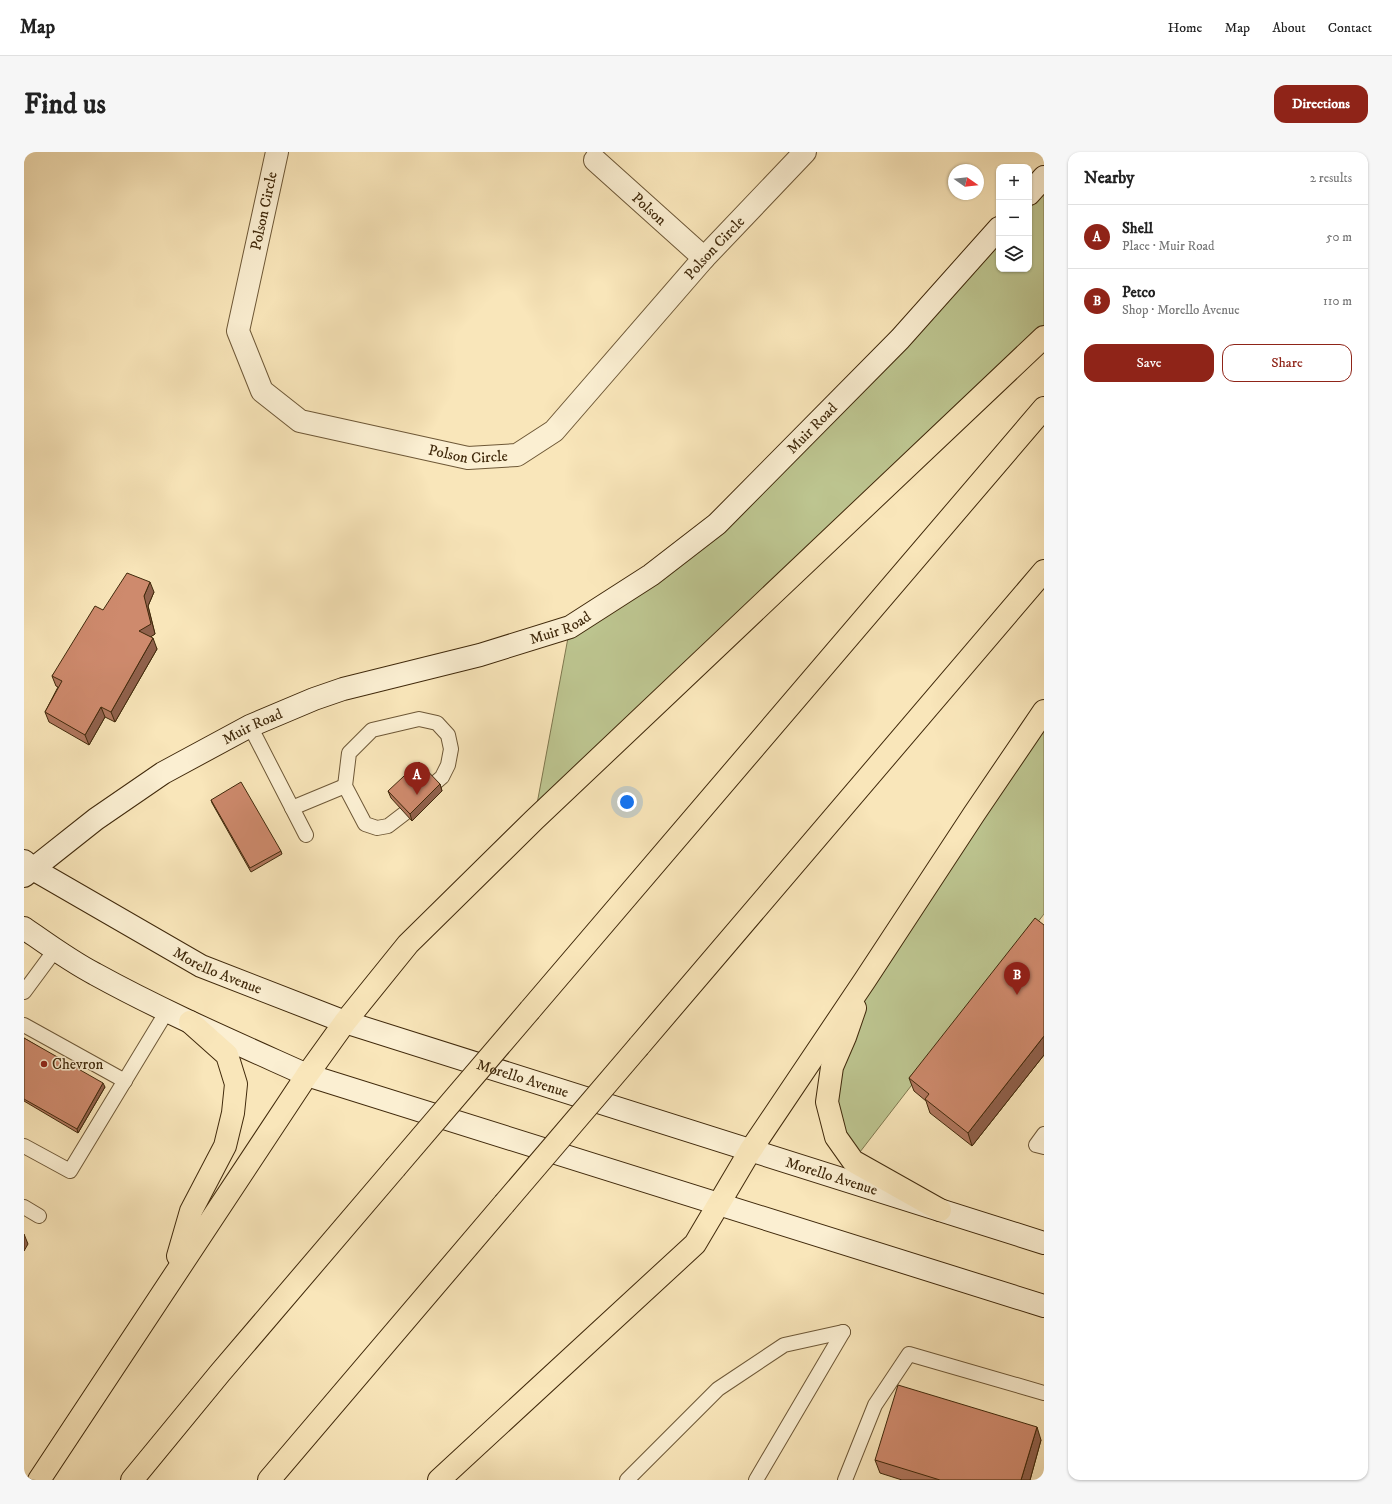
<!DOCTYPE html>
<html lang="en">
<head>
<meta charset="utf-8">
<style>
  :root { --surface:#fff; --page:#f6f6f6; --text:#222; --muted:#767676; --line:#e0e0e0; --accent:#8f2418 }
  body { margin:0; font-family:"IM FELL DW Pica",serif; background:var(--page); color:var(--text) }
  .controls { position:absolute; right:12px; top:12px; display:grid; overflow:hidden; border-radius:8px; box-shadow:0 1px 3px #0004 }
  .controls button { width:36px; height:36px; display:grid; place-items:center; padding:0; border:0; border-bottom:1px solid var(--line); background:var(--surface); color:var(--text); font:20px sans-serif }
  .compass { position:absolute; left:924px; top:12px; width:36px; height:36px; border-radius:50%; background:var(--surface); box-shadow:0 1px 3px #0004; rotate:104deg }
  .you { position:absolute; left:603px; top:650px; width:14px; height:14px; margin:-10px; border:3px solid #fff; border-radius:50%; background:#1a73e8; box-shadow:0 0 0 6px #1a73e833 }
  .badge { display:grid; place-items:center; width:26px; height:26px; border-radius:50%; background:var(--accent); color:#fff; font-size:13px; font-weight:700 }
  .pin { position:absolute; translate:-50% -33px; filter:drop-shadow(0 1px 2px #0008) }
  .pin::after { content:''; position:absolute; top:21px; width:14px; height:12px; background:inherit; clip-path:polygon(0 0,100% 0,50% 100%) }
  .list { margin:0; padding:0; list-style:none }
  h2 { display:flex; justify-content:space-between; align-items:center; height:52px; margin:0; padding:0 16px; font-size:17px }
  h2 small { font-size:13px; font-weight:400; color:var(--muted) }
  .list li { display:grid; grid-template-columns:26px 1fr auto; gap:12px; align-items:center; box-sizing:border-box; height:64px; padding:0 16px; border-top:1px solid var(--line) }
  .list b { display:block; font-size:15px; white-space:nowrap }
  .list p { margin:0; font-size:13px; white-space:nowrap; color:var(--muted) }
  .list em { font-size:13px; font-style:normal; color:var(--muted) }
  .actions { display:flex; gap:8px; padding:12px 16px }
  .actions a { flex:1; padding:9px 0; border:1px solid var(--accent); border-radius:12px; text-align:center; font-size:14px; color:var(--accent) }
  .actions .main { background:var(--accent); color:#fff }
  .icon { flex:none; width:22px; height:22px; fill:none; stroke:currentColor; stroke-width:2; stroke-linecap:round; stroke-linejoin:round }
  .map { position:relative; flex:none; width:1020px; height:1328px; overflow:hidden; border-radius:12px }
  header { display:flex; align-items:center; gap:24px; box-sizing:border-box; height:56px; padding:0 20px; background:var(--surface); border-bottom:1px solid var(--line) }
  header strong { font-size:19px }
  nav { display:flex; gap:22px; margin-inline-start:auto; font-size:14px }
  .intro { display:flex; align-items:center; justify-content:space-between; box-sizing:border-box; height:96px; padding:0 24px }
  h1 { margin:0; font-size:28px }
  .button { padding:10px 18px; border-radius:12px; background:var(--accent); color:#fff; font-size:14px; font-weight:700 }
  main { display:flex; gap:24px; padding:0 24px }
  aside { flex:1; background:var(--surface); border-radius:12px; box-shadow:0 1px 3px #0004 }
  .map>svg:first-child { display:block }
</style>
</head>
<body>
<header>
<strong>Map</strong>
<nav><a>Home</a><a>Map</a><a>About</a><a>Contact</a></nav>
</header>
<div class="intro"><h1>Find us</h1><a class="button">Directions</a></div>
<main>
<div class="map">
<svg width="1020" height="1328" viewBox="0 0 1020 1328">
  <rect width="100%" height="100%" fill="#f9e6ba"/>
  <filter id="stains"><feTurbulence type="fractalNoise" baseFrequency=".005" numOctaves="4"/><feColorMatrix values="0 0 0 0 .2 0 0 0 0 .09 0 0 0 0 .02 0 0 0 .5 -.17"/></filter>
  <radialGradient id="worn" r=".72"><stop offset=".6" stop-color="#630" stop-opacity="0"/><stop offset="1" stop-color="#630" stop-opacity=".3"/></radialGradient>
  <!-- green -->
  <g fill="#bdc590" stroke="#7e774e">
    <path d="M1020 25V185L510 668 546 475 627 423 975 76V117H1005V42Z"/>
    <path d="M1020 559V762L829 1009 812 985 808 915 841 828Z"/>
  </g>
  <g fill="none" stroke-linecap="round" stroke-linejoin="round">
    <!-- lane casing -->
    <g stroke="#6e5837" stroke-width="16">
      <g id="lane">
        <path d="M226 574 282 683"/>
        <path d="M268 656 321 634"/>
        <path d="M381 661 364 674 353 676 341 672 321 634 325 601 348 578 395 567 413 571 424 583 427 597 424 613 418 625 411 631"/>
        <path d="M0 840 31 798"/>
        <path d="M0 873 101 929"/>
        <path d="M1020 982 1012 993 1020 995"/>
        <path d="M0 994 46 1019 143 859"/>
        <path d="M0 1055 15 1064"/>
        <path d="M603 1328 694 1237 760 1193 819 1180"/>
        <path d="M732 1328 819 1180"/>
        <path d="M821 1328 851 1253 885 1202 1020 1241"/>
      </g>
    </g>
    <!-- street casing -->
    <g stroke="#6e5837" stroke-width="24">
      <g id="street">
        <path id="s1" d="M253 0 214 179 238 239 276 269 444 306 493 303 530 279 680 106 781 0"/>
        <path id="s2" d="M571 8 680 106"/>
      </g>
    </g>
    <!-- secondary casing -->
    <g stroke="#40290b" stroke-width="24">
      <g id="secondary">
        <path d="M1005 42 1020 25"/>
        <path id="s3" d="M0 709 9 717 177 814 321 870 1020 1091"/>
        <path id="s4" d="M0 724 72 667 139 621 226 574 290 547 319 537 456 503 546 475 627 423 693 372 876 187 975 76"/>
        <path d="M0 776C23 792 46 809 71 822 140 860 212 891 283 923L1020 1154"/>
      </g>
    </g>
    <!-- highway casing -->
    <g stroke="#40290b" stroke-width="24">
      <g id="highway">
        <path d="M831 856 821 885 808 915 803 950 812 985 829 1009 916 1058"/>
        <path d="M506 858 1020 256"/>
        <path d="M615 894 1020 419"/>
        <path d="M154 1104 167 1059 201 994 209 961 212 932 203 903 166 870"/>
        <path d="M15 1328 283 923 321 870 384 792 510 668 1020 185"/>
        <path d="M108 1328 196 1221 371 1016"/>
        <path d="M245 1328 480 1052"/>
        <path d="M415 1328 671 1092 726 999 841 828 950 662 1020 559"/>
      </g>
    </g>
    <!-- lane -->
    <use href="#lane" stroke="#fbefd2" stroke-width="14"/>
    <!-- street -->
    <use href="#street" stroke="#fbefd2" stroke-width="22"/>
    <!-- secondary -->
    <use href="#secondary" stroke="#fbefd2" stroke-width="22"/>
    <!-- highway -->
    <use href="#highway" stroke="#f9e6ba" stroke-width="22"/>
    <!-- highway-bridge casing -->
    <g stroke="#40290b" stroke-width="24" stroke-linecap="butt">
      <g id="highway-bridge">
        <path d="M371 1016 506 858"/>
        <path d="M480 1052 615 894"/>
      </g>
    </g>
    <!-- highway-bridge -->
    <use href="#highway-bridge" stroke="#f9e6ba" stroke-width="22"/>
  </g>
  <!-- wall -->
  <g fill="#b1775e" stroke="#40290b">
    <path d="M130 440 124 454 131 482 126 485 133 497 91 570 81 565 65 593 25 570 21 560 34 535 32 534 28 524 79 458Z"/>
    <path d="M416 632 418 639 388 669 367 646 364 639Z"/>
    <path d="M187 648 257 699 258 702 227 720 188 651Z"/>
    <path d="M1020 773V903L948 994 906 961 902 949 890 939 885 926Z"/>
    <path d="M0 886 81 935 54 981 0 949Z"/>
    <path d="M1017 1288 1006 1328H878L856 1321 851 1308Z"/>
  </g>
  <!-- shaded-wall -->
  <g fill="#90614c" stroke="#40290b">
    <path d="M126 430 130 440 124 454 131 482 119 490 115 479 120 444Z"/>
    <path d="M129 486 133 497 91 570 87 560Z"/>
    <path d="M77 555 81 565 65 593 61 583Z"/>
    <path d="M416 632 418 639 388 669 386 662Z"/>
    <path d="M1020 884V903L948 994 944 981Z"/>
    <path d="M79 931 81 935 54 981 53 977Z"/>
    <path d="M0 1082 4 1092 0 1099Z"/>
    <path d="M1013 1275 1017 1288 1006 1328H997Z"/>
  </g>
  <!-- building -->
  <g fill="#ce8a6d" stroke="#40290b">
    <path d="M103 421 126 430 120 444 127 472 115 479 129 486 87 560 77 555 61 583 21 560 38 529 28 524 71 454 79 458Z"/>
    <path d="M395 610 416 632 386 662 364 639Z"/>
    <path d="M217 630 257 699 226 716 187 648Z"/>
    <path d="M1011 766 1020 773V884L944 981 901 947 905 942 885 926Z"/>
    <path d="M0 886 79 931 53 977 0 947Z"/>
    <path d="M874 1233 1013 1275 997 1328H916L851 1308Z"/>
  </g>
  <!-- markers -->
  <circle fill="#8f2418" stroke="#fbefd2" stroke-width="1.5" cx="20" cy="912" r="4"/>
  <g text-anchor="middle" dominant-baseline="central" stroke-width="3" stroke-linejoin="round" paint-order="stroke">
    <!-- street labels -->
    <g font-size="15" fill="#40290b" stroke="#fbefd2">
      <text stroke="none"><textPath href="#s2" startOffset="73">Polson</textPath></text>
      <text transform="translate(240 59) rotate(-78)">Polson Circle</text>
      <text stroke="none"><textPath href="#s1" startOffset="805">Polson Circle</textPath></text>
      <text stroke="none"><textPath href="#s4" startOffset="922">Muir Road</textPath></text>
      <text stroke="none"><textPath href="#s1" startOffset="468">Polson Circle</textPath></text>
      <text stroke="none"><textPath href="#s4" startOffset="598">Muir Road</textPath></text>
      <text stroke="none"><textPath href="#s4" startOffset="274">Muir Road</textPath></text>
      <text stroke="none"><textPath href="#s3" startOffset="223">Morello Avenue</textPath></text>
      <text stroke="none"><textPath href="#s3" startOffset="547">Morello Avenue</textPath></text>
      <text stroke="none"><textPath href="#s3" startOffset="871">Morello Avenue</textPath></text>
    </g>
    <!-- poi labels -->
    <g font-size="15" fill="#40290b" stroke="#fbefd2" text-anchor="start">
      <text x="28" y="912">Chevron</text>
    </g>
  </g>
  <rect width="100%" height="100%" filter="url(#stains)"/>
  <rect width="100%" height="100%" fill="url(#worn)"/>
</svg>
<div class="controls">
<button>+</button>
<button>−</button>
<button><svg class="icon" aria-label="layers" viewBox="0 0 24 24"><path d="M12 4l9 5-9 5-9-5zM3 14l9 5 9-5"/></svg></button>
</div>
<svg class="compass" viewBox="-18 -18 36 36"><path d="M0-13l5 13h-10z" fill="#e53935"/><path d="M0 13l5-13h-10z" fill="#767676"/></svg>
<div class="you"></div>
<div class="pin badge" style="left:393px;top:643px">A</div>
<div class="pin badge" style="left:993px;top:843px">B</div>
</div>
<aside>
<h2>Nearby<small>2 results</small></h2>
<ul class="list">
<li><span class="badge">A</span><div><b>Shell</b><p>Place · Muir Road</p></div><em>50 m</em></li>
<li><span class="badge">B</span><div><b>Petco</b><p>Shop · Morello Avenue</p></div><em>110 m</em></li>
</ul>
<div class="actions"><a class="main">Save</a><a>Share</a></div>
</aside>
</main>
</body>
</html>
